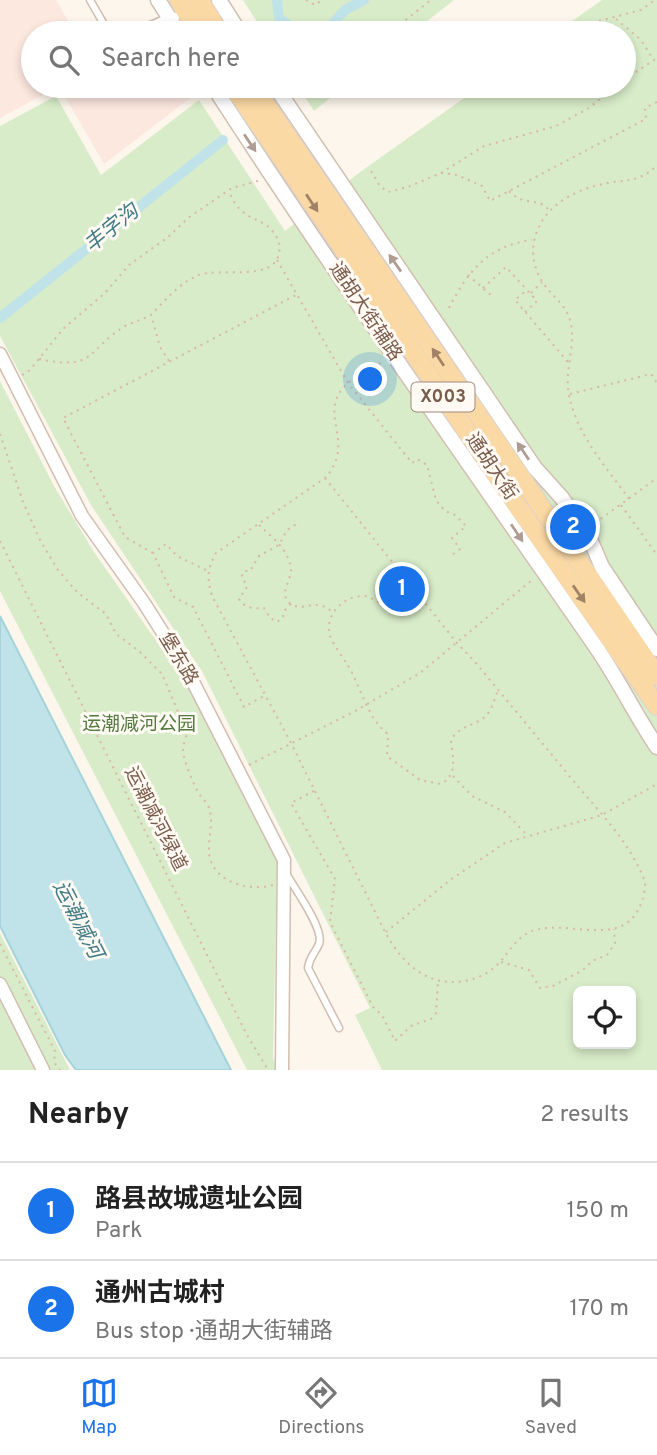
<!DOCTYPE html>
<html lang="en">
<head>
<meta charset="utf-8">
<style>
  :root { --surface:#fff; --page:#f6f6f6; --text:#222; --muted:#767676; --line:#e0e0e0; --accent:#1a73e8 }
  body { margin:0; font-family:Overpass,"Noto Sans SC",sans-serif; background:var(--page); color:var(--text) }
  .controls { position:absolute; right:21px; bottom:21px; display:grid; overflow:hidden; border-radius:10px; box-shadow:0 4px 10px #0003 }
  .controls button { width:63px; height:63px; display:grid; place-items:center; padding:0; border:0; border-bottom:2px solid var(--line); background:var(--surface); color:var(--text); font:35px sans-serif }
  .you { position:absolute; left:371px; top:380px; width:24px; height:24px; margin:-18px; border:5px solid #fff; border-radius:50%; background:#1a73e8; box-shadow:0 0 0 10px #1a73e833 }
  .badge { display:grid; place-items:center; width:46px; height:46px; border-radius:50%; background:var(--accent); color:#fff; font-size:23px; font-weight:700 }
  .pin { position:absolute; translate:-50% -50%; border:4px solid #fff; box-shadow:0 2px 7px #0006 }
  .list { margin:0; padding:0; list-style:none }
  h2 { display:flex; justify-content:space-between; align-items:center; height:91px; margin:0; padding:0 28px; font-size:30px }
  h2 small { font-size:23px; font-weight:400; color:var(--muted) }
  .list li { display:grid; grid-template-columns:46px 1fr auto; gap:21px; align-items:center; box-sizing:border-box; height:98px; padding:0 28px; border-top:2px solid var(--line) }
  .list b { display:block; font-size:26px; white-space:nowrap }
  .list p { margin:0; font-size:23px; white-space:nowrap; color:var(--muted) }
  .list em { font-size:23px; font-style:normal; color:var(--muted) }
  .icon { flex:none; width:38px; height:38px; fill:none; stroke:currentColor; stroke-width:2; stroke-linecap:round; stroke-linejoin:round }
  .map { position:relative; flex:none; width:657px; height:1070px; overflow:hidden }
  .search { position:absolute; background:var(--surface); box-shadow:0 4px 10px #0003; left:21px; right:21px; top:21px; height:77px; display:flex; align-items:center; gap:18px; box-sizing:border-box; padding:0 24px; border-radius:38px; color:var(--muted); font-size:26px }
  .sheet { height:287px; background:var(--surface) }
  nav { display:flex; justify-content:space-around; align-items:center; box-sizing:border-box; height:98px; border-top:2px solid var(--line); background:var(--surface); font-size:19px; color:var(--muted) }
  nav a { display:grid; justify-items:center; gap:4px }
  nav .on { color:var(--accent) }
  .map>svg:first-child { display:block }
</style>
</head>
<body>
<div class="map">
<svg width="657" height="1070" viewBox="0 0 657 1070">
  <rect width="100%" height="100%" fill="#fdf6ec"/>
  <!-- commercial -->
  <path fill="#fde8e0" d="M0 0H56L75 33H33V86H194L198 92 104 164 59 86 0 118Z"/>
  <!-- green -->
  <g fill="#d8ecc9" fill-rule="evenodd">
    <path d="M243 0H454L412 33H264Z"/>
    <path d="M602 0H657V1070H382L355 1015 370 1008 203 673 91 505 0 336V126L56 96 101 175 199 100 285 231 356 175 481 86H624V33H555ZM578 991H631V1044H578Z"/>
    <path d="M298 86H345L314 111Z"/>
    <path d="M0 381 54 486 94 552 192 692 277 861 273 1059 278 1070H247L0 591Z"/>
    <path d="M0 933 70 1070H0Z"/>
  </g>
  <!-- water -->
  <path fill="#bfe3e8" stroke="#a5d3da" stroke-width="2" d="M0 616 231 1070H76L65 1055 0 926Z"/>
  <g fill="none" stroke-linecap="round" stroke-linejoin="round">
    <!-- canal -->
    <g stroke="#bfe3e8" stroke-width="10">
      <path d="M277 0 279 18 298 33"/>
      <path d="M324 33 345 10 364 0"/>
      <path d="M0 318 223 140"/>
    </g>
    <!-- service casing -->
    <g stroke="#d1beb0" stroke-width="9">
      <g id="service">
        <path d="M90 0 109 33"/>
        <path d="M132 33 169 17 186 14"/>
        <path d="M287 875C295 889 325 930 319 944 315 954 310 955 308 968L339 1028"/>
      </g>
    </g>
    <!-- minor casing -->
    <g stroke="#d1beb0" stroke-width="15">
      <g id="minor">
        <path d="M0 354 82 516 144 603 190 676 284 860 282 1070"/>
        <path d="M0 984 43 1070"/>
      </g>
    </g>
    <!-- tertiary casing -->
    <g stroke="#d1beb0" stroke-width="17">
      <g id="tertiary">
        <path d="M158 0 179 33"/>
        <path d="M219 0 240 33"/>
        <path d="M213 86C336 276 467 461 596 647 618 679 635 714 657 747"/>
        <path d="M275 86 535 468 562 498 590 539 602 567 657 649"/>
      </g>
    </g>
    <!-- primary casing -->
    <g stroke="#dad1cd" stroke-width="20">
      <g id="primary">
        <path d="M179 0 199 33"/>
        <path d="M199 0 220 33"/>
        <path d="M233 86 505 488 657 706"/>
        <path d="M253 86 657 676"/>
      </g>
    </g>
    <!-- path -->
    <g stroke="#d9b8a5" stroke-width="2" stroke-dasharray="2 5" stroke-linecap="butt">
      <path d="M306 0 315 5 322 0"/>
      <path d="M616 19 641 40 653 59"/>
      <path d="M599 21 641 10 655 0"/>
      <path d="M389 33 431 0"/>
      <path d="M624 80 657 58"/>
      <path d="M371 171 380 186 388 192 408 187 441 173 484 146 556 126 589 108 616 86"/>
      <path d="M441 173 457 175 482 186 490 201 646 119 645 108 657 102"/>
      <path d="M509 191C523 207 537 196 549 210"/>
      <path d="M277 260 348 383 412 463 417 459 427 465 436 500 445 511 455 515 466 526 452 538 460 549 452 555"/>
      <path d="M468 275 493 297"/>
      <path d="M483 288 506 267 526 289"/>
      <path d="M531 293 542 282"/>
      <path d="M449 308C467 272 489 245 532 240"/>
      <path d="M525 312 537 301 527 290 515 300 568 362"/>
      <path d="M39 359C96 371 85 351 125 326 133 322 142 320 150 315"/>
      <path d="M169 361 160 347 151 315C165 300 178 285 196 276 218 266 272 283 279 254 280 248 280 243 277 238 264 213 242 226 229 191"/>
      <path d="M22 375 30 370 63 329 105 293 129 265 168 237 188 218 232 188 261 180"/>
      <path d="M570 394 651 374 657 383"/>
      <path d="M0 434 23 502 41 542 58 570 77 592 106 614 116 634 139 651 162 674 187 733C186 738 183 745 183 749 183 760 194 786 200 795 203 800 208 803 209 808 214 823 208 837 209 852 211 882 249 892 273 885"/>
      <path d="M325 478 457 643 475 662C509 703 542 743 576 784 597 809 622 835 637 864 641 871 646 881 645 889 633 955 576 919 535 930 516 936 510 952 497 965 488 974 476 979 464 981 426 987 402 963 385 932L291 743 212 596C207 579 207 569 216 553L325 478C356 444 320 417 342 389 352 377 371 369 384 361"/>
      <path d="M629 499C605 465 573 431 568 388 566 365 576 343 570 320 565 303 551 296 542 281 528 259 531 233 548 213 560 199 581 189 599 185 624 178 637 185 657 165"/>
      <path d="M621 505 657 555"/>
      <path d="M595 523 657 478"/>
      <path d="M259 525C272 537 289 550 291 569 292 580 277 594 291 604 300 610 309 604 318 605 323 605 328 609 333 612"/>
      <path d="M0 541 247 1035 268 1070"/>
      <path d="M153 553 125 537 63 418 296 295"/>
      <path d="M206 570 177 556 166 544 153 553 174 597 193 607 244 707 264 696"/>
      <path d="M419 597C405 605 393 609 378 602 372 599 369 596 363 596 343 596 324 615 330 636 334 646 342 656 347 664 361 686 367 719 388 734L387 756 420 780 441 784C459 774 452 757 451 739 464 722 480 726 489 712 493 706 495 697 498 690"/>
      <path d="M291 604 284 611 283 617 277 622 270 618 264 608C254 609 244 608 239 599L247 587 242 576 244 571H250L259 556 279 545 287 530 300 522"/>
      <path d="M249 765 357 710 420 673 532 580"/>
      <path d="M453 776 472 796 505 812 527 835"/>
      <path d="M314 791 291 803 335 879 330 922 373 1007 382 1015 395 1041 411 1026 431 1019 436 1013 438 982"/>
      <path d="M386 932 450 880 505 843 602 815 657 784"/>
      <path d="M0 944 55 1051 54 1062 60 1070"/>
      <path d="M501 962 529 970 540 988 553 986 583 970 592 961 607 955 615 943 614 929"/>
    </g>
    <!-- service -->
    <use href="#service" stroke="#fff" stroke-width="6"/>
    <!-- minor -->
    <use href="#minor" stroke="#fff" stroke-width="12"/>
    <!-- tertiary -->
    <use href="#tertiary" stroke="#fff" stroke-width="14"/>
    <!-- primary -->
    <use href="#primary" stroke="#fbd9a5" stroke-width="18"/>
  </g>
  <!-- one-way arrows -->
  <defs><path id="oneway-solid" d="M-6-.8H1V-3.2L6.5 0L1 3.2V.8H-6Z" transform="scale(1.75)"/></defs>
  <g fill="#af9d94">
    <use href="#oneway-solid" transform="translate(250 143) rotate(56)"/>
    <use href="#oneway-solid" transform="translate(395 263) rotate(-125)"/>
    <use href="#oneway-solid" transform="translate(523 451) rotate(-124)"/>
    <use href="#oneway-solid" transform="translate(517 533) rotate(56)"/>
  </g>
  <g fill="#a18267">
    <use href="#oneway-solid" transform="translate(312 203) rotate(56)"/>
    <use href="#oneway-solid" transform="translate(438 357) rotate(-124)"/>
    <use href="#oneway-solid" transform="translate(579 594) rotate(55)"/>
  </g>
  <g text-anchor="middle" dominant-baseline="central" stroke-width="6" stroke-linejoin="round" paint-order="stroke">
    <!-- shield labels -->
    <rect fill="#fffaf3" stroke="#a28b7f" stroke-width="2" x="411.5" y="382.5" width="63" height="29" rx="5"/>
    <g font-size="18" font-weight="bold" fill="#7a5c4d">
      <text x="443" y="397">X003</text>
    </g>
    <!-- street labels -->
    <g font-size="19" fill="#7a5c4d" stroke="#fffaf3">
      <text transform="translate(365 312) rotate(56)">通胡大街辅路</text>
      <text transform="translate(491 467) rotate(56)">通胡大街</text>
      <text transform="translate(178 659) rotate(59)">堡东路</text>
      <text transform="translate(155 819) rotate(63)">运潮减河绿道</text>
    </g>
    <!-- park labels -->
    <g font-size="19" fill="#537a41" stroke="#fffaf3">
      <text x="139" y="725">运潮减河公园</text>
    </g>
    <!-- water labels -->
    <g font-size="21" font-style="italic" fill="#437c86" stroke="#fffaf3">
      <text transform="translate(112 229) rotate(-39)">丰字沟</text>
      <text transform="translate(77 920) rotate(63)">运潮减河</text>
    </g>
  </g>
</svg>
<div class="controls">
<button><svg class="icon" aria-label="locate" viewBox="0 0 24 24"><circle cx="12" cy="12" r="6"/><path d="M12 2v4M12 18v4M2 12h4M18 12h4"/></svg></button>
</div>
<div class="you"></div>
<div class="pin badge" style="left:402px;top:589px">1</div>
<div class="pin badge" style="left:573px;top:527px">2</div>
<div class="search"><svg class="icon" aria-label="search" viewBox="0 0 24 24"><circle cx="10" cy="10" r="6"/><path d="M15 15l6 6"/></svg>Search here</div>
</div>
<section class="sheet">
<h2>Nearby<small>2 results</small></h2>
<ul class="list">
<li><span class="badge">1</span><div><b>路县故城遗址公园</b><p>Park</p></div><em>150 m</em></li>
<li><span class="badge">2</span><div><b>通州古城村</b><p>Bus stop · 通胡大街辅路</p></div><em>170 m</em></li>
</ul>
</section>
<nav>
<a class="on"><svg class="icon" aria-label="map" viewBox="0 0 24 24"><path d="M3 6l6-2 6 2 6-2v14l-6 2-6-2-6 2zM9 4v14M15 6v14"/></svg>Map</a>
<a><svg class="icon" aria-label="directions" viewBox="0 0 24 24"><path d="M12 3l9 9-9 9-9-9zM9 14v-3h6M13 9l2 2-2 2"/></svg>Directions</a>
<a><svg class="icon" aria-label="saved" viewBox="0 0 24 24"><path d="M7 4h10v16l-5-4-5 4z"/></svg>Saved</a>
</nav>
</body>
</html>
